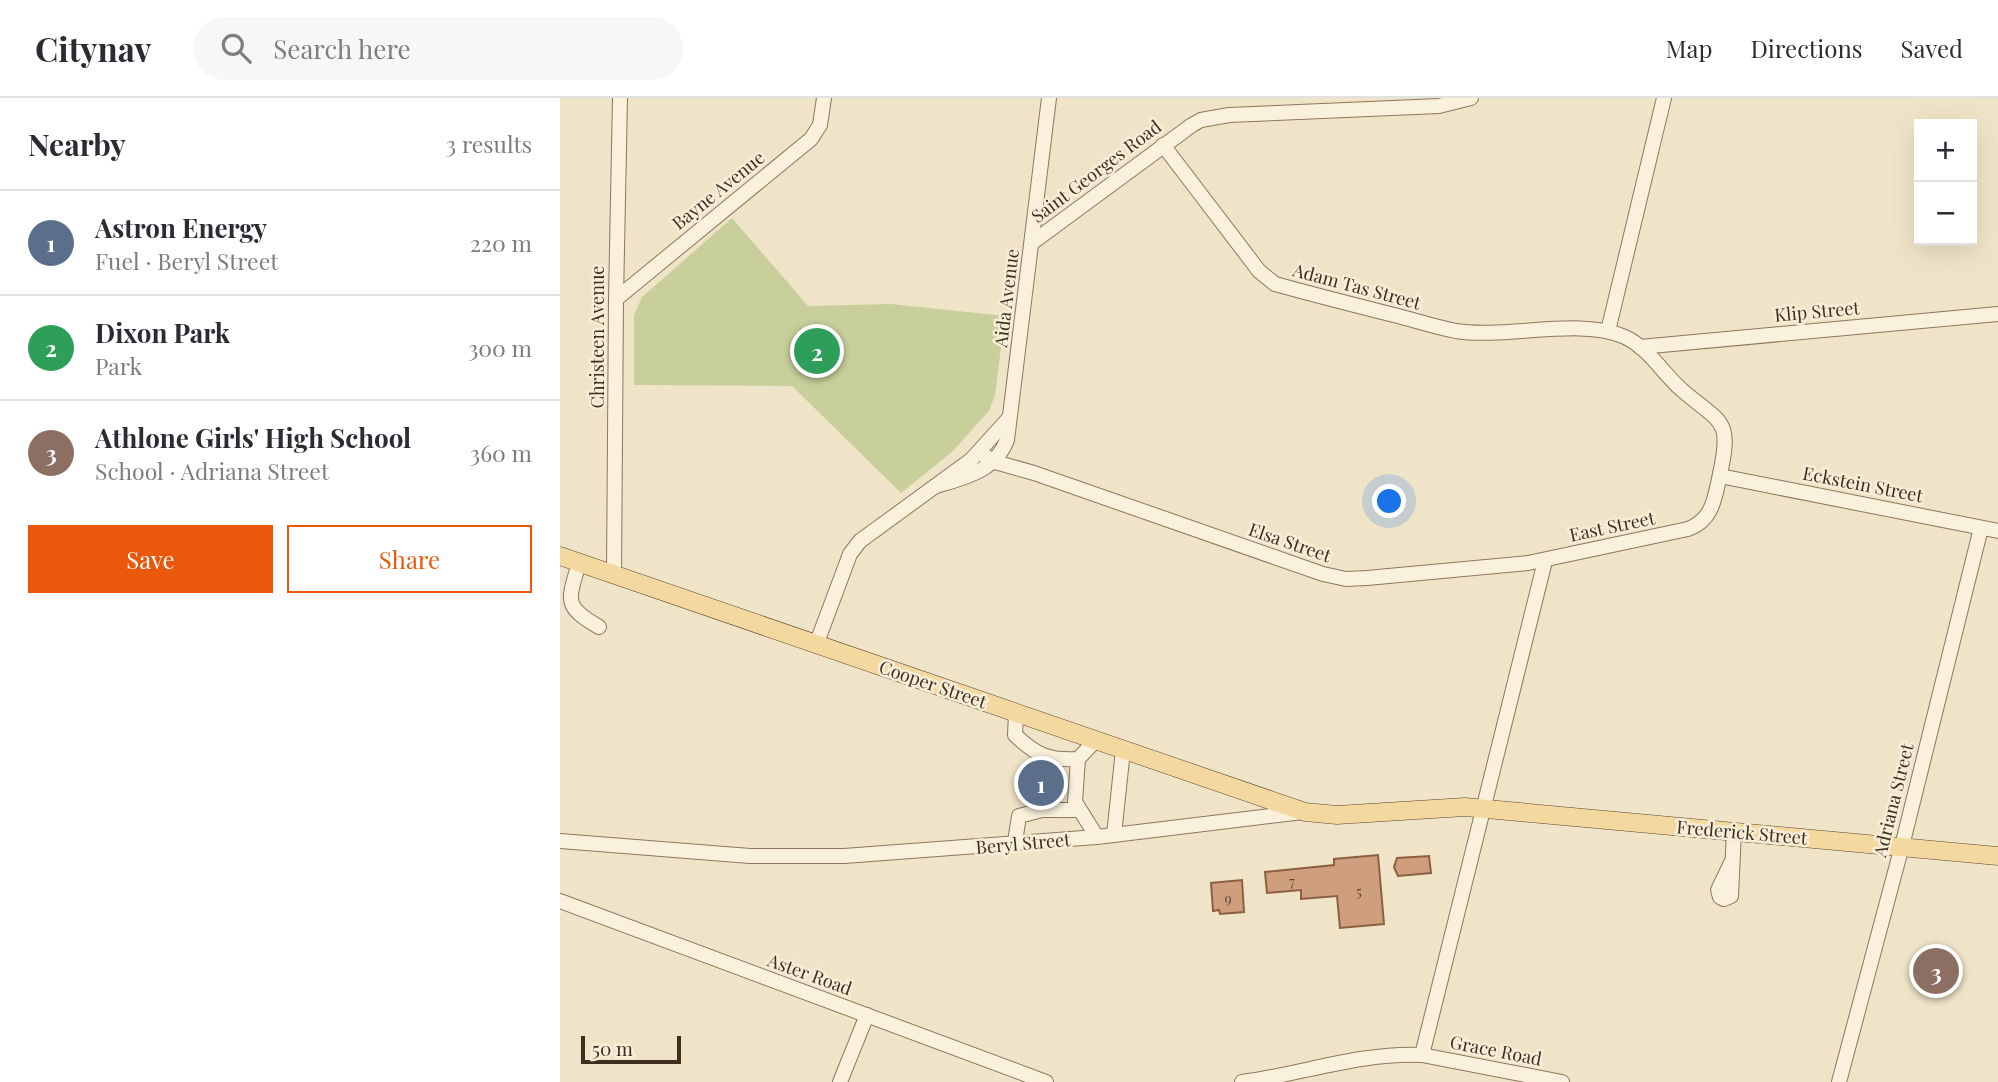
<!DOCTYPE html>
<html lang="en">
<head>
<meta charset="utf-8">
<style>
  :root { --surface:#fff; --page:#f7f7f7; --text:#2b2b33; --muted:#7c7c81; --line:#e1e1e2; --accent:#ea580c }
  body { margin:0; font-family:"Playfair Display",serif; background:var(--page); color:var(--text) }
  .controls { position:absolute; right:21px; top:21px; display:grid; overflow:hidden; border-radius:0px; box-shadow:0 7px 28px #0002 }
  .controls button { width:63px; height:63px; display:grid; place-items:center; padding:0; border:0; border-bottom:2px solid var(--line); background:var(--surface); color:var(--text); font:35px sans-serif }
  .scale { position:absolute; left:21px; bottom:18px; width:100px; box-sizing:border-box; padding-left:7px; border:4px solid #3d2e20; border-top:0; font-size:19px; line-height:24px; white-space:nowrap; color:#3d2e20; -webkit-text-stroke:5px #f7eed8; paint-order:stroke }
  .you { position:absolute; left:830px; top:404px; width:24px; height:24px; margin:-18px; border:5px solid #fff; border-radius:50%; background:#1a73e8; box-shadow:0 0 0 10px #1a73e833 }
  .badge { display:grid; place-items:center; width:46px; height:46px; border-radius:50%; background:var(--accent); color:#fff; font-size:23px; font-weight:700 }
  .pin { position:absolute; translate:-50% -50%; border:4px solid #fff; box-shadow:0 2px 7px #0006 }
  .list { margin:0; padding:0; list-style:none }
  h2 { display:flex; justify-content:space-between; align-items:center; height:91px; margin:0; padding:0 28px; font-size:30px }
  h2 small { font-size:23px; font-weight:400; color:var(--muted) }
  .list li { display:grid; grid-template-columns:46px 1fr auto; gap:21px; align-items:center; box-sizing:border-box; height:105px; padding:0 28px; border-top:2px solid var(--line) }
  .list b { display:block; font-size:26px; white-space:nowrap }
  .list p { margin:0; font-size:23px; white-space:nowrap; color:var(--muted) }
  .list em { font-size:23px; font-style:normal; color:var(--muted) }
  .actions { display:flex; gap:14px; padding:21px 28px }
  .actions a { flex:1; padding:16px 0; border:2px solid var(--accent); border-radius:0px; text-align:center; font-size:24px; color:var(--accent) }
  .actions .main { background:var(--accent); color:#fff }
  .icon { flex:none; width:38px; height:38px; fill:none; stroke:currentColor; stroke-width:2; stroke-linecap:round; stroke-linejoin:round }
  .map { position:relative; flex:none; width:1438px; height:984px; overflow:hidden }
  header { display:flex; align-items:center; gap:42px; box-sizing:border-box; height:98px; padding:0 35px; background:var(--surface); border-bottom:2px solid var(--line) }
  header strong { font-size:33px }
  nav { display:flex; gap:38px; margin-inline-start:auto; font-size:24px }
  .search { width:490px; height:63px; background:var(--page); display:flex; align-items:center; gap:18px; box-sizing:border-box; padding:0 24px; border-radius:38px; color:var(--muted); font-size:26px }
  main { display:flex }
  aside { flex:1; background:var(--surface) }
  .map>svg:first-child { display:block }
</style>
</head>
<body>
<header>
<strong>Citynav</strong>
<div class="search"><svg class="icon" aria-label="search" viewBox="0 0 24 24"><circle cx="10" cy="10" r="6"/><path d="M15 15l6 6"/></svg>Search here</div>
<nav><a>Map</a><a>Directions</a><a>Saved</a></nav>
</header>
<main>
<aside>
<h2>Nearby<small>3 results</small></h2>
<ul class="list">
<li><span class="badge" style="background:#5c6f8a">1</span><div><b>Astron Energy</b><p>Fuel · Beryl Street</p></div><em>220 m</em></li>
<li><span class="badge" style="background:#2e9e5b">2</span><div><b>Dixon Park</b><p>Park</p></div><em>300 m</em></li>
<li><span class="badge" style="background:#8d6e63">3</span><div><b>Athlone Girls' High School</b><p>School · Adriana Street</p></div><em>360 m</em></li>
</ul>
<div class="actions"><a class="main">Save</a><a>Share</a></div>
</aside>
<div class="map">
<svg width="1438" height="984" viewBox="0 0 1438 984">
  <rect width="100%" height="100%" fill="#f0e4c8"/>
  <!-- green -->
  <path fill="#c9cf9b" d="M172 120 248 208 331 206 445 218 435 297 429 313 392 354 341 395 232 288 74 287V217L82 199Z"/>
  <!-- building -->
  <g fill="#cf9f7d" stroke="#8d5f41" stroke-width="2">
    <path d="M473 663 492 670 487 694 488 702 469 706 468 694Z"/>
    <path d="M818 757 824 826 780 830 777 798 741 801V792L707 795 705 774 774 767V761Z"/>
    <path d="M869 758 871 775 838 778 834 769 837 760Z"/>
    <path d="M682 782 684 814 660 816 659 812 653 813 651 785Z"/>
  </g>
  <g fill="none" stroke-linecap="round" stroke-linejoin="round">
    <!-- minor casing -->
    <g stroke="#8d765c" stroke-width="16">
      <g id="minor">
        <path d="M473 144 632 27 641 22 669 17 879 8 911 0"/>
        <path d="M56 201 251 41 260 27 264 0"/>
        <path d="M1048 233 1104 0"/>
        <path d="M1080 249 1438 216"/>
        <path d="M420 355 435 364 474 375 763 476 786 481 807 480 968 465 1128 431C1153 422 1155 399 1160 376 1172 321 1162 326 1123 293 1103 276 1090 251 1065 239 1022 219 945 241 896 233 875 229 854 222 834 217 794 207 755 197 715 186L699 173 603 47"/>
        <path d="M1160 378 1438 433"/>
        <path d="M376 388C406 379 435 373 447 342L489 0"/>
        <path d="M19 465C8 503 3 508 39 529"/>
        <path d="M54 478 56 201 60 0"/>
        <path d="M256 547 290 456 300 443 411 362 449 320"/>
        <path d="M456 615 455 637C476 657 489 663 518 661L536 642"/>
        <path d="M518 661 515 704 537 739"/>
        <path d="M554 737 563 652"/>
        <path d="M0 743 190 758H284L537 739 743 714"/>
        <path d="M455 744 459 718 482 712H519"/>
        <path d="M1171 765 1158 792 1160 799 1164 801 1171 798 1174 733"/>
        <path d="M0 803 486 984"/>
        <path d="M862 957 985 463"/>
        <path d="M280 984 307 917"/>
        <path d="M682 984C742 976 802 954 862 957L1002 984"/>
        <path d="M1279 984 1342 748 1421 430"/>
      </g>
    </g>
    <!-- major casing -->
    <g stroke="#5b4430" stroke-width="19">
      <path id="major" d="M0 458 745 714 777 717 905 709 1438 758"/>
    </g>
    <!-- minor -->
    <use href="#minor" stroke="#faf1dc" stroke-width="14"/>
    <!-- major -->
    <use href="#major" stroke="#f3d9a0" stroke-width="18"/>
  </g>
  <g text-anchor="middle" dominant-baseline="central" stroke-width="5" stroke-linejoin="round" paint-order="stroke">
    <!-- number labels -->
    <g font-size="14" fill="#624a37">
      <text x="732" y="783">7</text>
      <text x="799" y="793">5</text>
      <text x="668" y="800">9</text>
    </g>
    <!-- street labels -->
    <g font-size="18" fill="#3d2e20" stroke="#f7eed8">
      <text transform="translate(536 73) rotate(-37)">Saint Georges Road</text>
      <text transform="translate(158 92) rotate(-39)">Bayne Avenue</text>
      <text transform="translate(797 188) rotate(15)">Adam Tas Street</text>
      <text transform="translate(446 200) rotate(-83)">Aida Avenue</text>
      <text transform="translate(1257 213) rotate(-5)">Klip Street</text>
      <text transform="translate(37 239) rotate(-90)">Christeen Avenue</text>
      <text transform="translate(1303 386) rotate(11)">Eckstein Street</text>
      <text transform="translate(1052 428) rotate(-12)">East Street</text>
      <text transform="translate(730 444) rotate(19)">Elsa Street</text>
      <text transform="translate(373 586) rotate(19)">Cooper Street</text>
      <text transform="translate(1333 702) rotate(-76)">Adriana Street</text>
      <text transform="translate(1182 734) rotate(5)">Frederick Street</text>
      <text transform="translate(463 745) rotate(-5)">Beryl Street</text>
      <text transform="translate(250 876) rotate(20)">Aster Road</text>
      <text transform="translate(936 952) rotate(11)">Grace Road</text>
    </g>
  </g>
</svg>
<div class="controls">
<button>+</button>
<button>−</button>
</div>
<div class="scale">50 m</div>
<div class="you"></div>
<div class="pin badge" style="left:481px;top:685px;background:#5c6f8a">1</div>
<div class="pin badge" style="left:257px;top:253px;background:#2e9e5b">2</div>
<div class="pin badge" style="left:1376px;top:873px;background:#8d6e63">3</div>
</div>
</main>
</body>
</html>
